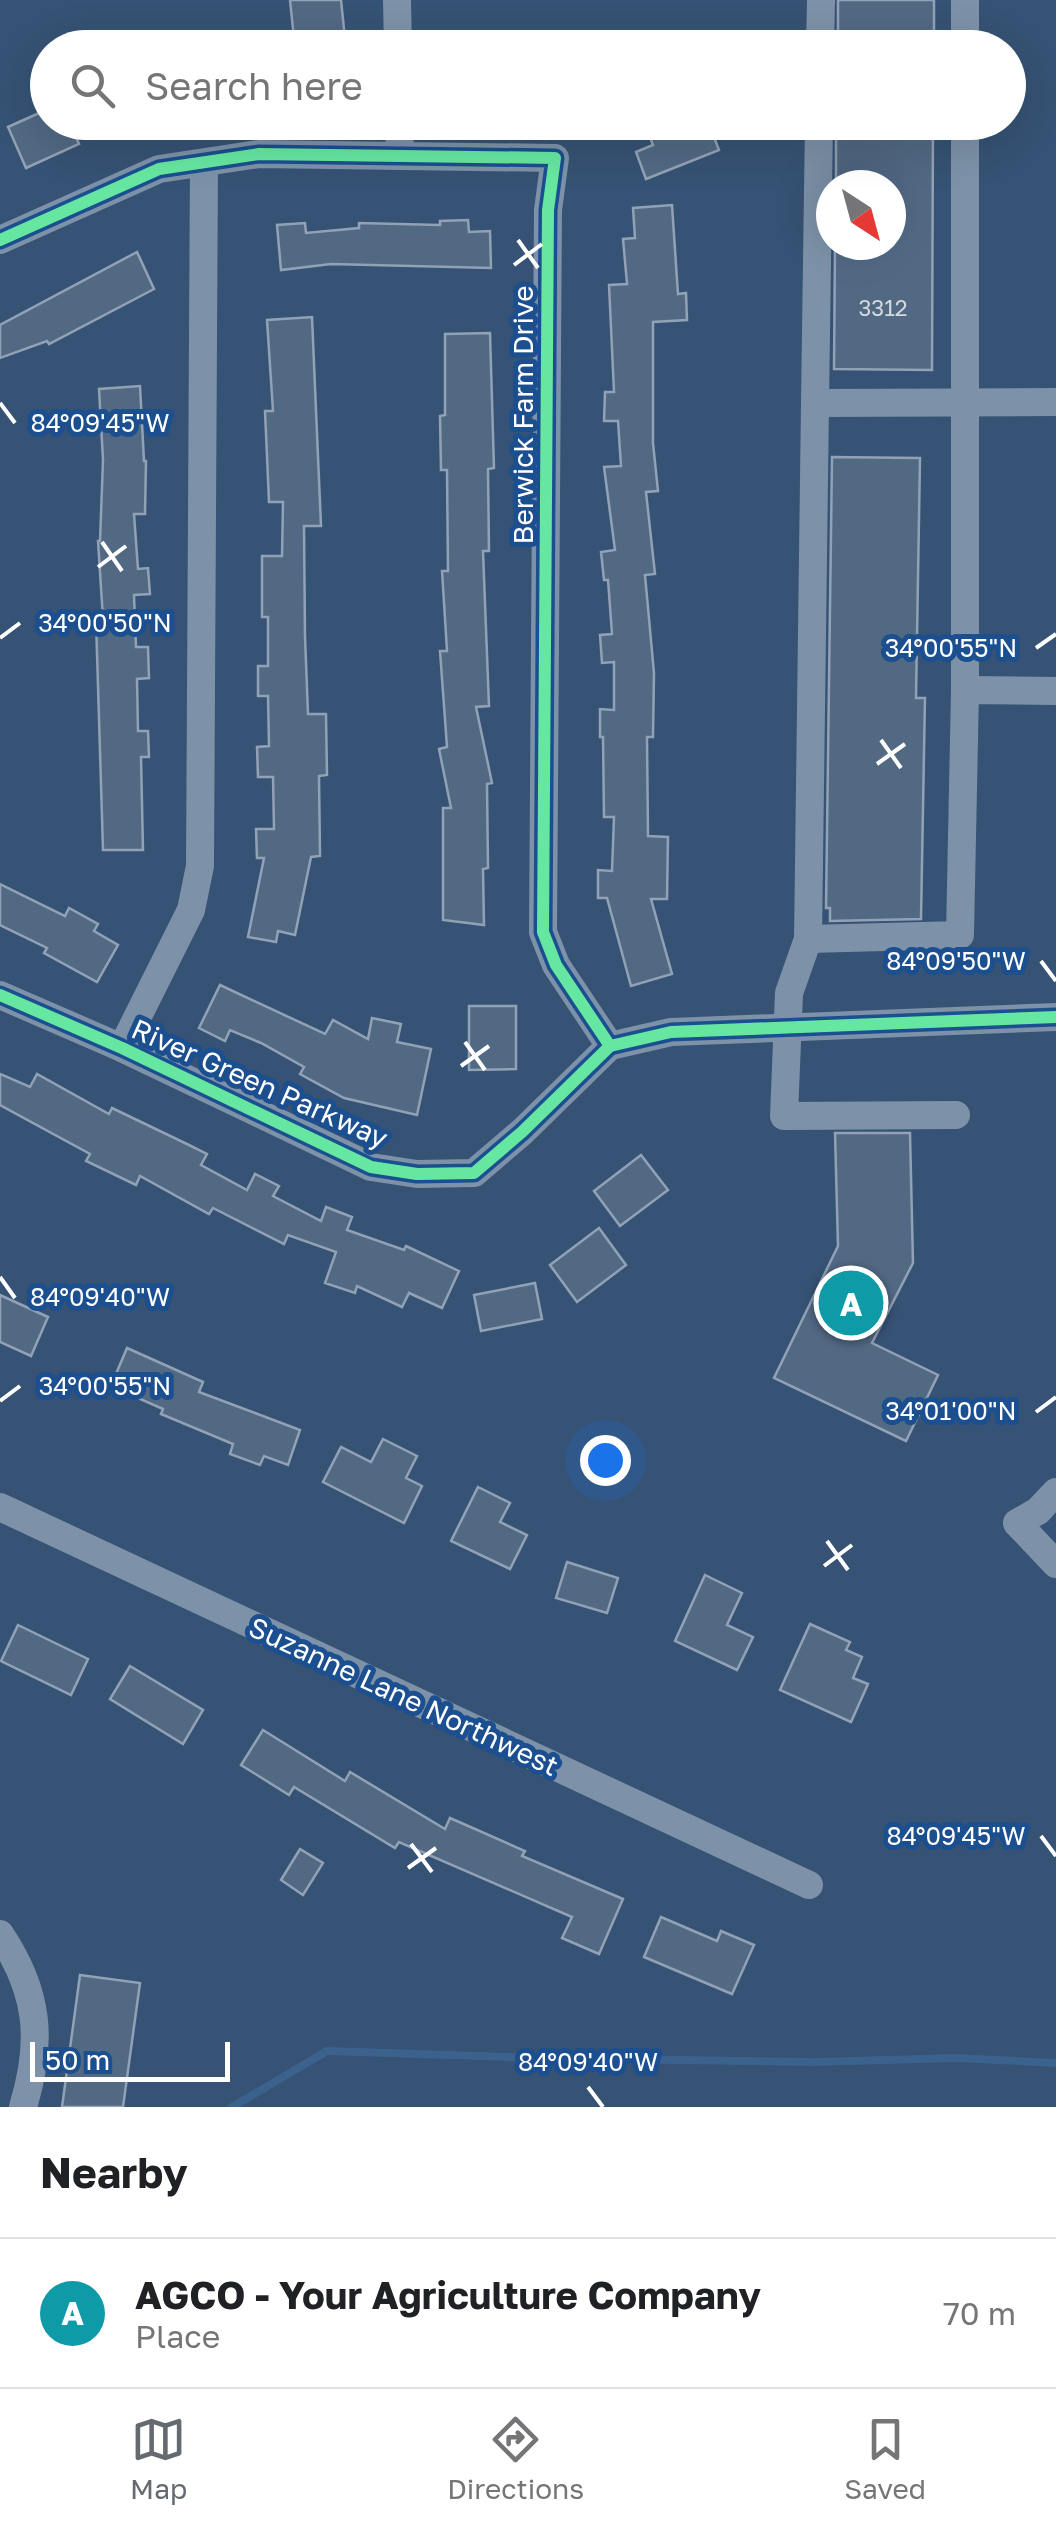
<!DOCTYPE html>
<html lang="en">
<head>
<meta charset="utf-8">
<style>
  :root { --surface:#fff; --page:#f6f6f6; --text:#202124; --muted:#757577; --line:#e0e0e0; --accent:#656970 }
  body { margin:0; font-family:"Golos Text",sans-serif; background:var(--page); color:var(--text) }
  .compass { position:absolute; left:816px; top:170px; width:90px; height:90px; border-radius:50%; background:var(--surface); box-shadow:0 10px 40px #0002; rotate:144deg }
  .scale { position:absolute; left:30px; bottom:25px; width:200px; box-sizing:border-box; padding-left:10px; border:5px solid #fff; border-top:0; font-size:28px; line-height:35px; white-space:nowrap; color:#fff; -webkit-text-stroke:8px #1b4f8f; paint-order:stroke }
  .you { position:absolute; left:605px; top:1460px; width:35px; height:35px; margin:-25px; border:8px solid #fff; border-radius:50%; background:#1a73e8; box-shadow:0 0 0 15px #1a73e833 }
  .badge { display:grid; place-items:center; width:65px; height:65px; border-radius:50%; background:var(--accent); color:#fff; font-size:32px; font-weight:700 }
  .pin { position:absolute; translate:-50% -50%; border:5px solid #fff; box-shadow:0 2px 10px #0006 }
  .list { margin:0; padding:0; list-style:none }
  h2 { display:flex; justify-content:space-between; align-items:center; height:130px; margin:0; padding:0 40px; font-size:42px }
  h2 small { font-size:32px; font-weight:400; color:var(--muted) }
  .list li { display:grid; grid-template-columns:65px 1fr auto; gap:30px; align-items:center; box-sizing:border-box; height:150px; padding:0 40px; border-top:2px solid var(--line) }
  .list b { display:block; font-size:38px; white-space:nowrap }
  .list p { margin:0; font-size:32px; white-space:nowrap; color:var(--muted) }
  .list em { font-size:32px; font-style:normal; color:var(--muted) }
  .icon { flex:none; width:55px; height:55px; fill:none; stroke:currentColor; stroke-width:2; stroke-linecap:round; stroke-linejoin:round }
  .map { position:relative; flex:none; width:1056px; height:2107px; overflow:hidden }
  .search { position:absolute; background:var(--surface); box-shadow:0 10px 40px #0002; left:30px; right:30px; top:30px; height:110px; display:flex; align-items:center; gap:25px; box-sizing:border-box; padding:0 35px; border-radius:55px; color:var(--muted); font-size:38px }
  .sheet { height:280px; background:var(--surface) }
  nav { display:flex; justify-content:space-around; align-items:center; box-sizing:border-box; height:140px; border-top:2px solid var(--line); background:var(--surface); font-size:28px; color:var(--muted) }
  nav a { display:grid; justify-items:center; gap:5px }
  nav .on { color:var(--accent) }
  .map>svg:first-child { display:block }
</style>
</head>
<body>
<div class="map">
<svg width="1056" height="2107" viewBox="0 0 1056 2107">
  <rect width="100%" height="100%" fill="#365274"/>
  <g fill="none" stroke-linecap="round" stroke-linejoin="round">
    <!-- stream -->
    <path stroke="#3b618d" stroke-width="8" d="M232 2107 327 2051 542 2058 815 2062 956 2058 1056 2063"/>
  </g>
  <!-- building -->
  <g fill="#526984" stroke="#92a2b6" stroke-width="2.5">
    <path d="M290 0H341L346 48H295Z"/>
    <rect x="838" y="0" width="96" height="48"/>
    <path d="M48 109V122H69L79 144 26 168 8 127Z"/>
    <path d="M644 122H692L696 133 710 127 719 150 646 179 636 152 653 145Z"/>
    <path d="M836 122H933L932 370 834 369 835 245H891V185H836Z"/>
    <path d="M672 205 678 294 686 293 687 320 653 322V443L658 491 646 492 655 574 645 575 654 673 653 737H647L648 836 668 837 667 899H651L672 974 631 986 607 898H598V870L612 871 614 817H604L603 737H600V709L614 710V662L602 663 600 635 612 634 608 580H604L601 552 615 550 604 467 621 466 618 421H604L605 392H614L609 285 627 284 623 239 635 238 633 208Z"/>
    <path d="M468 220 469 232 490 231 491 268 331 264 281 270 277 225 305 223 306 233 359 228V223L440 225V221Z"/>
    <path d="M137 252 154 289 49 344 47 341 0 358V325Z"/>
    <path d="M312 317 321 526H304L305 636 308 714H326L327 775 319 776 320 856 311 857 295 935 278 931 276 942 248 937 264 858H257L256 829H274L273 777H258L257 747 269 746 268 696H258V666H268V617H262V556H282L283 502H269L265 411H273L267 320Z"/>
    <path d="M490 333 494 468 488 469 489 551H483L489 706 476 707 492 783 487 784 488 868 483 869 484 925 443 920V808H451L439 749 447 747 440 651H447L442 571H448L447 470H441L440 416 445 415V334Z"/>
    <path d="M140 386 144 461H146L145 514H134L138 569 148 568 150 594 134 595 136 647H148L149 678 137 679 138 731H148L149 757H141L143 850H103L96 620 103 619 98 541H100L103 460 99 389Z"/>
    <path d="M832 457 920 458 916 698H925L921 919 830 921V908H826Z"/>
    <path d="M0 884 65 916 69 908 98 924 94 931 118 945 97 982 44 953 47 948 0 925Z"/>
    <path d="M220 985 325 1034 333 1020 368 1039 372 1018 401 1024 397 1042 431 1049 417 1115 344 1098 300 1074 304 1067 261 1043 230 1030 225 1041 199 1028Z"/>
    <path d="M469 1006H516V1069L469 1070Z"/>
    <path d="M0 1074 30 1087 37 1074 109 1114 112 1108 189 1145 207 1154 201 1165 247 1190 255 1174 279 1186 273 1196 321 1221 326 1207 352 1217 347 1230 404 1250 406 1246 459 1271 442 1308 409 1293 402 1307 357 1286 355 1293 325 1283 336 1252 288 1235 284 1244 213 1208 209 1214 140 1176 136 1185 86 1161 90 1154 0 1105Z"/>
    <path d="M835 1133H910L913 1263 872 1343 938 1375 906 1441 774 1378 838 1246Z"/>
    <path d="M641 1155 668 1190 620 1226 594 1191Z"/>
    <path d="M599 1228 626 1265 577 1302 550 1265Z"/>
    <path d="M535 1283 542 1319 481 1331 474 1295Z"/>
    <path d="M0 1295 48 1317 31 1356 0 1342Z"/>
    <path d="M127 1348 203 1382 199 1392 300 1430 288 1465 264 1456 260 1465 230 1454 233 1444 161 1414 163 1409 131 1395 134 1391 113 1381Z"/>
    <path d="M383 1439 417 1456 406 1478 422 1486 404 1523 323 1482 341 1447 371 1462Z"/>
    <path d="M478 1487 510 1503 500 1522 527 1535 510 1569 451 1541Z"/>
    <path d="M567 1562 618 1578 607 1613 556 1598Z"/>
    <path d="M705 1575 742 1593 727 1625 753 1637 737 1670 675 1641Z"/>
    <path d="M810 1624 850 1642 846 1650 862 1657 853 1678 868 1684 851 1722 780 1690Z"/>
    <path d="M18 1625 88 1659 71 1695 1 1661Z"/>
    <path d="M130 1666 203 1710 183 1744 110 1699Z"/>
    <path d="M263 1730 345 1781 350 1772 445 1829 450 1818 525 1851 522 1856 623 1899 599 1954 562 1938 572 1917 399 1842 395 1848 294 1787 289 1795 241 1765Z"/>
    <path d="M300 1849 323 1863 303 1895 281 1880Z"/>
    <path d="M661 1917 717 1941 721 1931 754 1945 732 1994 644 1957Z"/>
    <path d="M80 1975 140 1983 123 2107H62Z"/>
  </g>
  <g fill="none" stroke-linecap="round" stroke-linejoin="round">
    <!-- minor -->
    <g stroke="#7d92a8" stroke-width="28">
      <path d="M397 0 398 48"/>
      <path d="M820 48 821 0"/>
      <path d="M965 48V0"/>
      <path d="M399 122 400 155"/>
      <path d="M0 240 159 169 259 154 555 158 548 210 543 932 556 965 610 1046"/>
      <path d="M815 403 819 122"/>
      <path d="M965 690V122"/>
      <path d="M808 939 815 403 1056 402"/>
      <path d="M0 995 122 1048 371 1167 417 1174 474 1173 522 1132 610 1046 671 1032 1056 1017"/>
      <path d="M122 1048 191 910 200 866 204 163"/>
      <path d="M956 1115 784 1116 789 993 808 939 960 935 965 690 1056 691"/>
      <path d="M1056 1492 1038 1511 1017 1523 1056 1564"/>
      <path d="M0 1507 809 1885"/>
      <path d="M0 1934C39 1992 43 2041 23 2107"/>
    </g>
    <!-- cycleway casing -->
    <g stroke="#1b4f8f" stroke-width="19">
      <g id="cycleway">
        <path d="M0 240 159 169 259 154 555 158 548 210 543 932 556 965 610 1046"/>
        <path d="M0 995 122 1048 371 1167 417 1174 474 1173 522 1132 610 1046 671 1032 1056 1017"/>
      </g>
    </g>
    <!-- cycleway -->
    <use href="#cycleway" stroke="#66e7a1" stroke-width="12"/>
  </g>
  <!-- ticks -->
  <path fill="none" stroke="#fff" stroke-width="4" d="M518 240 538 268M514 265 542 244M0 403 15 423M102 542 122 571M98 567 126 546M0 638 20 623M1036 648 1056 634M881 740 901 768M877 764 905 744M1041 961 1056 981M465 1042 485 1070M461 1066 489 1046M0 1277 15 1298M0 1401 20 1386M1036 1412 1056 1397M827 1541 848 1570M824 1566 852 1545M1041 1836 1056 1856M411 1844 432 1872M408 1868 436 1848M588 2087 603 2107"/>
  <g text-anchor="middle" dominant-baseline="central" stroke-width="10" stroke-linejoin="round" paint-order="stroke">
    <!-- number labels -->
    <g font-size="22" fill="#d4dae0">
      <text x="883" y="307">3312</text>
    </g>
    <!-- street labels -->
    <g font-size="28" fill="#fff" stroke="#1b4f8f">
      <text transform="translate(522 415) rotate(-90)">Berwick Farm Drive</text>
      <text transform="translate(260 1083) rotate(24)">River Green Parkway</text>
      <text transform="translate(404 1696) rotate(25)">Suzanne Lane Northwest</text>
    </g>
  </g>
  <g font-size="25" text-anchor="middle" fill="#fff" stroke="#1b4f8f" stroke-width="10" stroke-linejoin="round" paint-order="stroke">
    <text x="100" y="432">84°09'45"W</text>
    <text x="105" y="632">34°00'50"N</text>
    <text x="951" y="657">34°00'55"N</text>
    <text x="956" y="970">84°09'50"W</text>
    <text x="100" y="1306">84°09'40"W</text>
    <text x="105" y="1395">34°00'55"N</text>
    <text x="951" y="1420">34°01'00"N</text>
    <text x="956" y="1845">84°09'45"W</text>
    <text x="588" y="2071">84°09'40"W</text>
  </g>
</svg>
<svg class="compass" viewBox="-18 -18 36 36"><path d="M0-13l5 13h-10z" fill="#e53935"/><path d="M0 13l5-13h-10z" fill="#757577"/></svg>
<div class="scale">50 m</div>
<div class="you"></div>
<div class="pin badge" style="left:851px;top:1303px;background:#0f9aa8">A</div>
<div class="search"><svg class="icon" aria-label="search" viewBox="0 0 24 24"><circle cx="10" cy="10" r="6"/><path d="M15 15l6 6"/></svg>Search here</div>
</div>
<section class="sheet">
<h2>Nearby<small></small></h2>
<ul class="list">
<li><span class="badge" style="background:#0f9aa8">A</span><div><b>AGCO - Your Agriculture Company</b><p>Place</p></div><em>70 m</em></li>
</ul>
</section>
<nav>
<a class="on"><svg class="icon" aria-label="map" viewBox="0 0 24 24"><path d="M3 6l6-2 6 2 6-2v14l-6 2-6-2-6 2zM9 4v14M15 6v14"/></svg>Map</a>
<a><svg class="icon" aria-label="directions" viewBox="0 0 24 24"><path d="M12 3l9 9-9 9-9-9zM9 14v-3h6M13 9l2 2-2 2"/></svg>Directions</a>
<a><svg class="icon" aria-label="saved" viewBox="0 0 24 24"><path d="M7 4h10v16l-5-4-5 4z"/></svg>Saved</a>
</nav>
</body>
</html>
